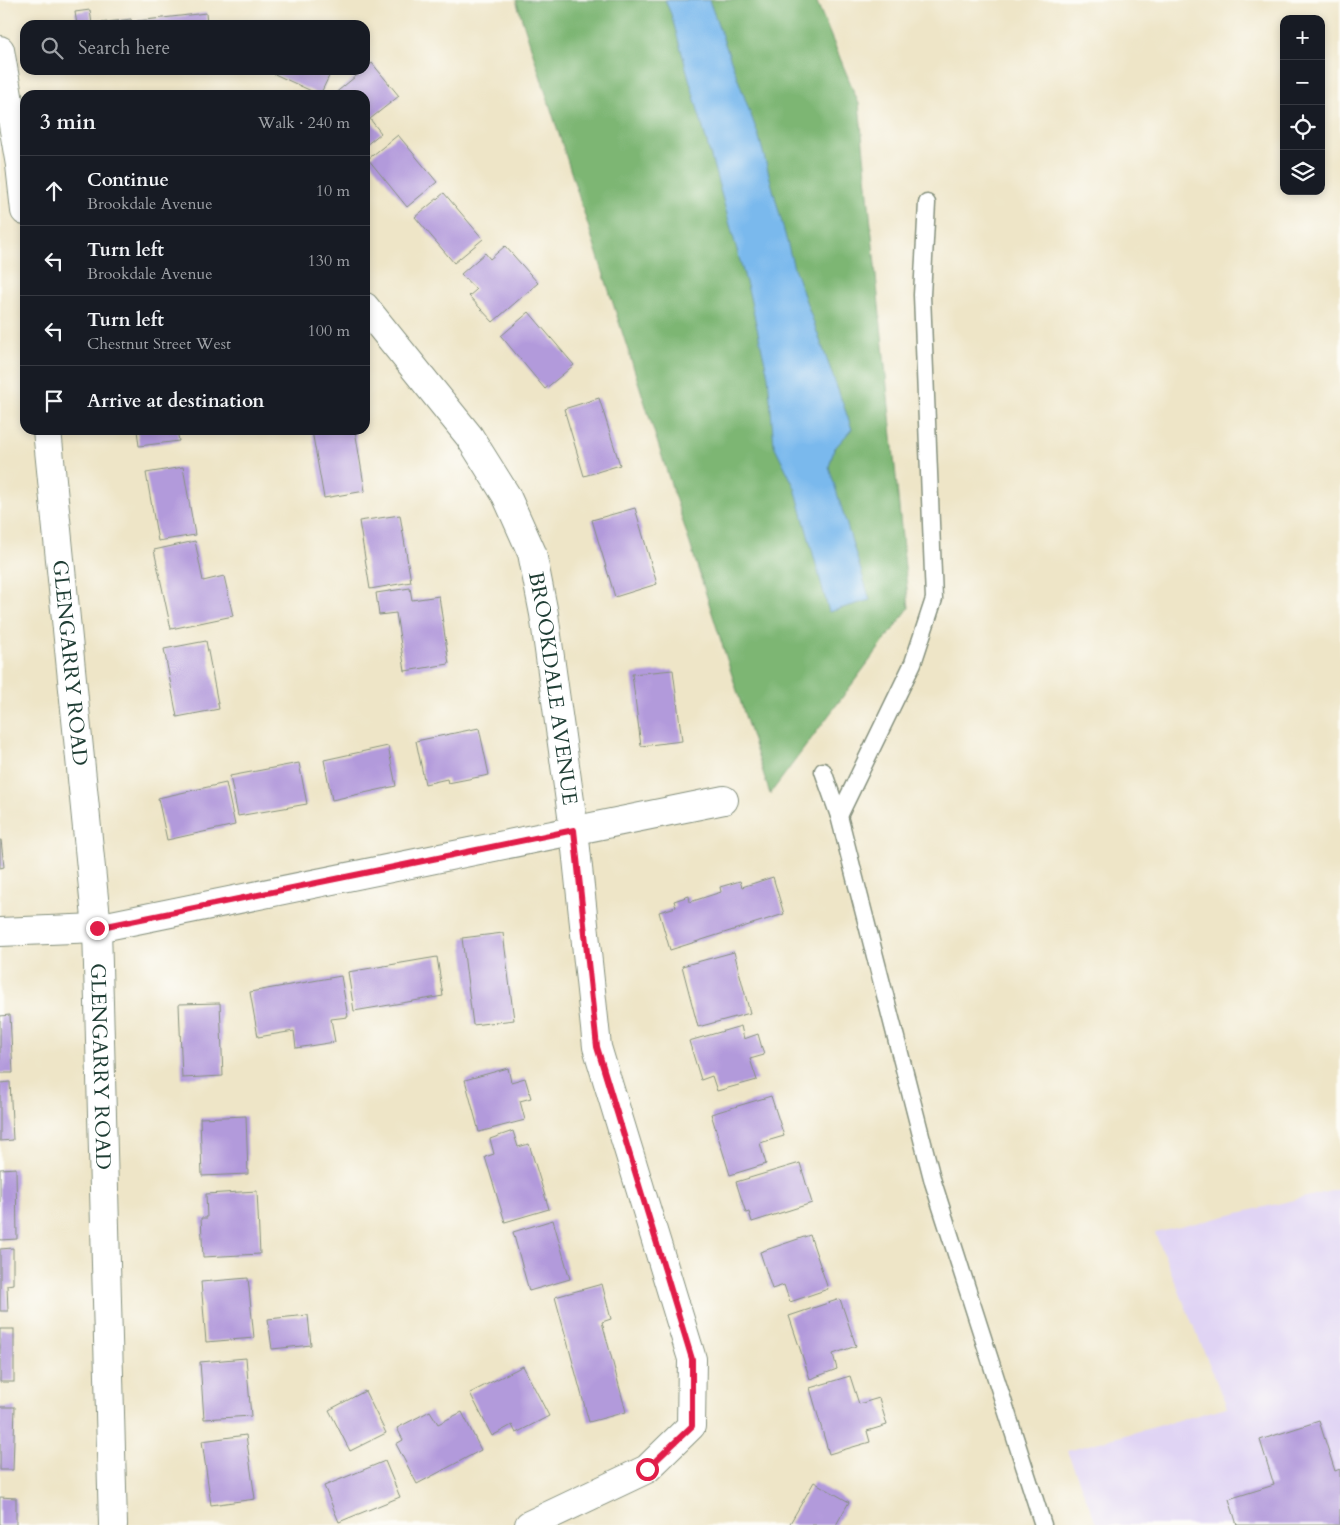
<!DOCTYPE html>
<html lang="en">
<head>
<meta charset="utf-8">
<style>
  :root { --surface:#171b24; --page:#20242c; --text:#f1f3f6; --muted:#9ea1a6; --line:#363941 }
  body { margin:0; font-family:Cardo,serif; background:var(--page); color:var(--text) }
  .controls { position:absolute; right:15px; top:15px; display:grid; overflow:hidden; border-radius:10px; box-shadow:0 2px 8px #0003 }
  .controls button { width:45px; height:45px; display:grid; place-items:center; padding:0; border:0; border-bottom:1px solid var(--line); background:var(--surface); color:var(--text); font:25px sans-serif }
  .stop { position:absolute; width:15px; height:15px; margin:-11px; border:4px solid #e11d48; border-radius:50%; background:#fff }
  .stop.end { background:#e11d48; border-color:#fff; box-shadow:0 1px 5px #0008 }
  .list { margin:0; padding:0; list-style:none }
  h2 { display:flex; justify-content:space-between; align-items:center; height:65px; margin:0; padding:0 20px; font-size:21px }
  h2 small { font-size:16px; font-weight:400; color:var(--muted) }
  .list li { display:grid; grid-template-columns:32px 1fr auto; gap:15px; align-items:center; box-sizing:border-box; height:70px; padding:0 20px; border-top:1px solid var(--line) }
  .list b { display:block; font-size:19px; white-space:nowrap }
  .list p { margin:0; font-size:16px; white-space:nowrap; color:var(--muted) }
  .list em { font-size:16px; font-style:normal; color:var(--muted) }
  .icon { flex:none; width:28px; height:28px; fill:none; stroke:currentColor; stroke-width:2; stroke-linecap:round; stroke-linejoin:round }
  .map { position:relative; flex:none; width:1340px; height:1525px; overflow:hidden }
  .search { position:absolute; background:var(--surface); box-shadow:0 2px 8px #0003; left:20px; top:20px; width:350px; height:55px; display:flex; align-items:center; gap:12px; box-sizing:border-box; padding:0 18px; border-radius:15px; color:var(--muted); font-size:19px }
  .panel { position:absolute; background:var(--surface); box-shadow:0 2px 8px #0003; left:20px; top:90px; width:350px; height:345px; border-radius:15px }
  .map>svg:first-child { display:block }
</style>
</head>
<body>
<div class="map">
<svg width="1340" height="1525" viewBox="0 0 1340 1525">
  <rect width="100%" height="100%" fill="#fdfcf7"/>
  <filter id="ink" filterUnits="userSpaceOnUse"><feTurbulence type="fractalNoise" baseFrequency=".02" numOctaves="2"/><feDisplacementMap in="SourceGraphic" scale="10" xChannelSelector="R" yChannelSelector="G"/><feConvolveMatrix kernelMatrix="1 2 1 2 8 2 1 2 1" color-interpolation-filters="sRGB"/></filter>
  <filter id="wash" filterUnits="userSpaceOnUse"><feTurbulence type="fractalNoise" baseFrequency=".0096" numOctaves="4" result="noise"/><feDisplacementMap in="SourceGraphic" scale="20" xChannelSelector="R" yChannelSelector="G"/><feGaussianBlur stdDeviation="1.12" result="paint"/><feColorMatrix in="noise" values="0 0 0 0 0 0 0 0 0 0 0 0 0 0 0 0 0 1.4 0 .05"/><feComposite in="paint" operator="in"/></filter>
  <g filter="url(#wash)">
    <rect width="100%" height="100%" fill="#eee5c7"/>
    <!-- built -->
    <path fill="#e0d4f4" d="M1340 1189V1525H1097L1067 1451 1227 1407 1155 1233Z"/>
    <!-- forest -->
    <path fill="#7db673" stroke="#4e7a54" d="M516 0H816L859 104 909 608 770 794Z"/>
    <!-- water -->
    <path fill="#7ab9ed" stroke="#4c7b90" d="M665 0H709L759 137 794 268 852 429 834 449 829 467 870 600 829 612 795 488 774 445 768 376 749 293 671 14Z"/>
    <g id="blocks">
      <!-- building -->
      <g fill="#b29adb">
        <path d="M90 10 92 24 131 19 132 25H77L75 12Z"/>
        <path d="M206 13 207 25H138L137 21Z"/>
        <path d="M372 63 399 96 370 119 381 133 365 146V95H333Z"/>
        <path d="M266 70H332L320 95Z"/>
        <path d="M398 135 437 182 407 207 368 159Z"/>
        <path d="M444 193 483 239 454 263 415 217Z"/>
        <path d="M505 246 538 283 493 322 469 296 476 290 461 274 485 253 490 259Z"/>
        <path d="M529 312 574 365 545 389 501 336Z"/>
        <path d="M599 398 620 465 584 476 564 409Z"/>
        <path d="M137 430H177L179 441 139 446Z"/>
        <path d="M319 430H355L365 491 324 498 312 431Z"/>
        <path d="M183 467 195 535 158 541 146 473Z"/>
        <path d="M635 508 657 584 615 597 592 520Z"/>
        <path d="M400 515 411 582 370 589 359 521Z"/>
        <path d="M195 541 203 581 224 576 233 616 171 629 154 550Z"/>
        <path d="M410 588 412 600 439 596 449 664 405 671 396 613 379 615 376 593Z"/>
        <path d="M206 641 219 709 177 717 164 649Z"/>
        <path d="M673 670 682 741 641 746 632 674Z"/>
        <path d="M479 728 489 775 448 783 447 779 425 784 416 741Z"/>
        <path d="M388 746 396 786 332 800 324 760Z"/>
        <path d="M299 763 307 804 238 816 230 776Z"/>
        <path d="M226 783 235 825 167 840 158 798Z"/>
        <path d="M0 840H1L4 867 0 868Z"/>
        <path d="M773 877 784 914 670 950 659 912 676 907 674 901 689 896 690 902 721 892 720 887 740 881 742 887Z"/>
        <path d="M503 933 514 1020 473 1025 462 938Z"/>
        <path d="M734 952 750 1013 698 1027 682 966Z"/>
        <path d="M437 957 443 996 354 1011 348 972Z"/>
        <path d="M341 976 348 1017 331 1019 335 1042 296 1048 294 1031 258 1037 250 992Z"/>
        <path d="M220 1003 223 1076 182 1078 179 1004Z"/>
        <path d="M10 1015 13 1073H0V1016Z"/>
        <path d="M741 1026 744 1039 758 1034 764 1055 750 1059 757 1080 717 1091 712 1076 701 1080 689 1041Z"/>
        <path d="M508 1068 511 1082 525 1078 531 1098 520 1101 525 1120 479 1132 465 1080Z"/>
        <path d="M10 1082 13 1140 0 1141V1083Z"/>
        <path d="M771 1096 784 1136 760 1143 766 1164 730 1175 711 1114Z"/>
        <path d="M246 1116 248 1174 202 1176 200 1118Z"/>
        <path d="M513 1131 518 1147 529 1144 549 1209 505 1222 485 1157 494 1154 490 1139Z"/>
        <path d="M800 1163 812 1203 752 1222 749 1212 746 1213 736 1182Z"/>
        <path d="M16 1168 17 1239 0 1240V1169Z"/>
        <path d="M257 1191 260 1254 203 1257 201 1218H207L206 1194Z"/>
        <path d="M553 1220 570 1279 529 1291 513 1232Z"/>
        <path d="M810 1235 828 1289 790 1302 784 1285 772 1289 760 1252Z"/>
        <path d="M13 1248V1284L7 1285 8 1311H0V1249Z"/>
        <path d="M248 1278 254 1338 206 1342 201 1282Z"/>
        <path d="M602 1284 611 1319 602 1322 626 1412 589 1422 555 1297Z"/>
        <path d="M840 1299 856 1346 833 1354 837 1369 810 1379 789 1316Z"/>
        <path d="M308 1315 311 1345 272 1349 268 1319Z"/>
        <rect x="0" y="1329" width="14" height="53"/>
        <path d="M246 1358 251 1416 204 1419 200 1362Z"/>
        <path d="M523 1366 549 1416 516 1433 512 1425 492 1436 470 1393Z"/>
        <path d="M850 1376 859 1404 879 1398 887 1425 867 1431 870 1442 829 1454 810 1388Z"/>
        <path d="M365 1391 386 1433 350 1451 329 1410Z"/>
        <path d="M0 1407H15L13 1470H0Z"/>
        <path d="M430 1411 438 1424 462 1412 481 1450 417 1484 396 1444 403 1440 397 1428Z"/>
        <path d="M1319 1421 1335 1471 1340 1469V1525H1237L1229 1499 1274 1485 1260 1440Z"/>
        <path d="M246 1435 255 1499 211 1505 202 1441Z"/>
        <path d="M385 1461 400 1497 339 1522 324 1486Z"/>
        <path d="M814 1482 849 1502 836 1525H789Z"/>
        <path d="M0 1497 16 1498V1525H0Z"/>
      </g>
    </g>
  </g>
  <g filter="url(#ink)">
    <use href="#blocks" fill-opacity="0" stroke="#86917e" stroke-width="1"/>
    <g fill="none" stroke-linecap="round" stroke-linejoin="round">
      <!-- service casing -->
      <g stroke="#86917e" stroke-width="19">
        <g id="service">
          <path d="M823 771 839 816 933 1182 1043 1525"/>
          <path d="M839 816 913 663 934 599 922 295 927 203"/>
        </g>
      </g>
      <!-- minor casing -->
      <g stroke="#86917e" stroke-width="30">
        <g id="minor">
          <path d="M0 50 20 165 25 211"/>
          <path id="s1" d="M365 307 469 436 506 495 532 553 544 614 574 830 597 1047 692 1359 691 1426 647 1469 529 1525"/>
          <path id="s2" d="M47 430 97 928 113 1525"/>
          <path d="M0 932 97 928 724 800"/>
        </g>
      </g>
      <!-- service -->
      <use href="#service" stroke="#fff" stroke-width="16"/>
      <!-- minor -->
      <use href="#minor" stroke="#fff" stroke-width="28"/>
    </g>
  </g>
  <g fill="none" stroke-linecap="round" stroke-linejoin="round" filter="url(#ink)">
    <!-- route -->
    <path stroke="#e11d48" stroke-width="6" d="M97 928 574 830 597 1047 692 1359V1426L647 1469"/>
  </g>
  <g text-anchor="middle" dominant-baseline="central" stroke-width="4" stroke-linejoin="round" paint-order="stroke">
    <!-- street labels -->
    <g font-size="21" fill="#1f3d34" stroke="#fdfcf7">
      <text stroke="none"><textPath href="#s2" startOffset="234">GLENGARRY ROAD</textPath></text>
      <text stroke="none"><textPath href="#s1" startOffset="436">BROOKDALE AVENUE</textPath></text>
      <text stroke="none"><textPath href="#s2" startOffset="639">GLENGARRY ROAD</textPath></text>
    </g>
  </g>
</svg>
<div class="controls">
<button>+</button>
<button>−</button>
<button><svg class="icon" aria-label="locate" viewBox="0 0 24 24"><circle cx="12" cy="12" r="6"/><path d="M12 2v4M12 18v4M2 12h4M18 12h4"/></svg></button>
<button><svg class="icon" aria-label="layers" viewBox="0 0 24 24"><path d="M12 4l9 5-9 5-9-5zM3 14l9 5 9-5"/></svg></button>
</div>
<div class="stop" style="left:647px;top:1469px"></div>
<div class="stop end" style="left:97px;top:928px"></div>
<div class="search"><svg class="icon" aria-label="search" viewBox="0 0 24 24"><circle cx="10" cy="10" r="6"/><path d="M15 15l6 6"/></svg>Search here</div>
<section class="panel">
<h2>3 min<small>Walk · 240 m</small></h2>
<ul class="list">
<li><svg class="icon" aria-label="ahead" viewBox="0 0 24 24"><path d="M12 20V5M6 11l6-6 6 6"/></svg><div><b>Continue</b><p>Brookdale Avenue</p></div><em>10 m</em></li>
<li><svg class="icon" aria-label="left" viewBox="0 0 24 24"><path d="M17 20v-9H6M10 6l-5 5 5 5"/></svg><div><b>Turn left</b><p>Brookdale Avenue</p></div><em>130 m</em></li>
<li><svg class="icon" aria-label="left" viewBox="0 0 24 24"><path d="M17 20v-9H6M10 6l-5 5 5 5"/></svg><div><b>Turn left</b><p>Chestnut Street West</p></div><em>100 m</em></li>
<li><svg class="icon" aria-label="arrive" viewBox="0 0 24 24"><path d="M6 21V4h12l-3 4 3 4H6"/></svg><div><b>Arrive at destination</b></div></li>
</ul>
</section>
</div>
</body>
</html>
